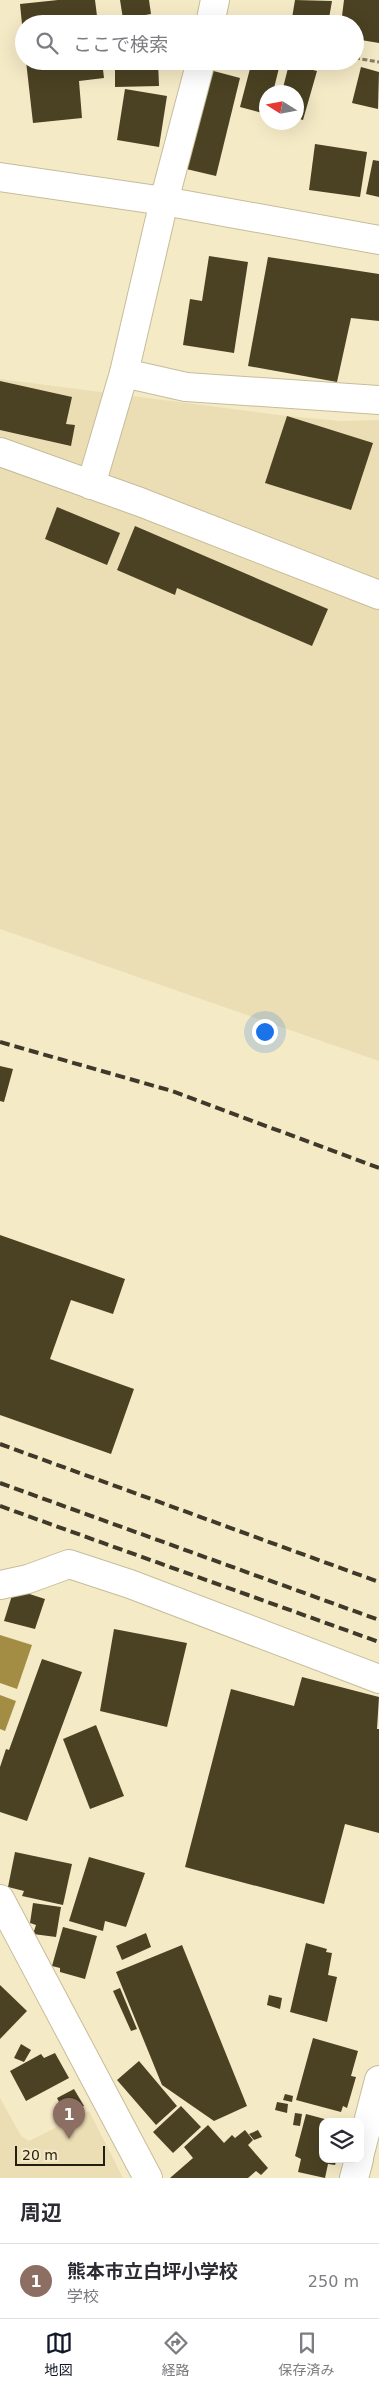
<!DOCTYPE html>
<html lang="ja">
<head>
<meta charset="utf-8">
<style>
  :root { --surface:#fff; --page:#f7f7f7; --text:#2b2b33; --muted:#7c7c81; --line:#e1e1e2; --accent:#111827 }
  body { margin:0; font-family:"DejaVu Sans","Noto Sans JP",sans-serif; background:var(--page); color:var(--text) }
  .controls { position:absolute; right:15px; bottom:15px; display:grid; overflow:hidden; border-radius:10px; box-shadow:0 5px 20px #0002 }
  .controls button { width:45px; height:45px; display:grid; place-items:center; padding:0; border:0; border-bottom:1px solid var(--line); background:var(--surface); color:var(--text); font:25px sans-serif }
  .compass { position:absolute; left:259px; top:85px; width:45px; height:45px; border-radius:50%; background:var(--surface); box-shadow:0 5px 20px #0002; rotate:281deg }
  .scale { position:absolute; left:15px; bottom:12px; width:90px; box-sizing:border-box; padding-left:5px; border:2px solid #221e11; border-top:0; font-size:14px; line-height:18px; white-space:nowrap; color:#221e11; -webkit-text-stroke:4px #f5eac6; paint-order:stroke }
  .you { position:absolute; left:264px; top:1031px; width:18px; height:18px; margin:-12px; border:4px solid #fff; border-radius:50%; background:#1a73e8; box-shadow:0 0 0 8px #1a73e833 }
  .badge { display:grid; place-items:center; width:32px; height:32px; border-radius:50%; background:var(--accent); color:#fff; font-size:16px; font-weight:700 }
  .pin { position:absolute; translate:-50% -41px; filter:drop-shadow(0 1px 2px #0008) }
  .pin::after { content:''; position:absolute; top:26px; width:18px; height:15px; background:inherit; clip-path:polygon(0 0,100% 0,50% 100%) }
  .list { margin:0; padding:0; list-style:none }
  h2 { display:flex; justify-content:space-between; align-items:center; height:65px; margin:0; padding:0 20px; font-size:21px }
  h2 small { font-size:16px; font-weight:400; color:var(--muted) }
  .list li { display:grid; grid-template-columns:32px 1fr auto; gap:15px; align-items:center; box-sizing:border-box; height:75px; padding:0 20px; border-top:1px solid var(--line) }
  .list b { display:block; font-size:19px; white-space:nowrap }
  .list p { margin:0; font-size:16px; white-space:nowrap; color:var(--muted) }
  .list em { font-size:16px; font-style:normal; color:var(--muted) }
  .icon { flex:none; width:28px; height:28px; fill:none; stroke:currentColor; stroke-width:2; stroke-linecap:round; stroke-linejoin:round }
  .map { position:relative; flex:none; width:379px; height:2178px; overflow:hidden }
  .search { position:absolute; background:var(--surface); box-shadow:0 5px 20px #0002; left:15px; right:15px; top:15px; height:55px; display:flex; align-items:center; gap:12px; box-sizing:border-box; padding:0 18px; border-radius:28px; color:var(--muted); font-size:19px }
  .sheet { height:140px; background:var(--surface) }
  nav { display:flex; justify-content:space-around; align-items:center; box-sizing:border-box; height:70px; border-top:1px solid var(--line); background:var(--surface); font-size:14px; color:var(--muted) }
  nav a { display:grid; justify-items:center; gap:2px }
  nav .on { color:var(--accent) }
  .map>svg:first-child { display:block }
</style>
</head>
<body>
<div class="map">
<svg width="379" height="2178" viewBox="0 0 379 2178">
  <rect width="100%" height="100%" fill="#f5eac6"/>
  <!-- built -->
  <g fill="#ebdeb4">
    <path d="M0 379 287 416 341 421 379 420V1061L0 929Z"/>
    <path d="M0 2098 21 2136 29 2141 89 2111 123 2178H0Z"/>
  </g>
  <!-- water -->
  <g fill="#a38d45">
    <path d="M0 1635 32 1645 17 1689 0 1683Z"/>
    <path d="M0 1695 16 1701 5 1731 0 1729Z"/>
  </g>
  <!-- building -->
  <g fill="#4b4223">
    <path d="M58 0H95L98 24H22L20 4Z"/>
    <path d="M120 0H149L151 14 123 19Z"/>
    <path d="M295 0 332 1 328 24H291Z"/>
    <path d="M344 0H379V43L355 39V24H341Z"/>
    <path d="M26 61H102L104 78 79 81 82 118 33 123Z"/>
    <path d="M115 61H158L159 86 115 87Z"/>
    <path d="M252 61H268L280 64 273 92H266V114L240 107Z"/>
    <path d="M289 64 317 71 303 120 296 118V92H282Z"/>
    <path d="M361 67 379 72 378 109 352 103Z"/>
    <path d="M206 69 240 78 216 176 182 168Z"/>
    <path d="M125 89 167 96 159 147 117 140Z"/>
    <path d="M315 144 367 152 360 197 309 190Z"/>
    <path d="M373 160 379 161V197L366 194Z"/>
    <path d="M209 256 248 262 234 353 183 345 190 299 202 301Z"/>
    <path d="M268 257 379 274V321L351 318 337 382 248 366Z"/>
    <path d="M0 381 72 397 66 424 75 425 71 446 0 430Z"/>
    <path d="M287 416 373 443 351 510 265 483Z"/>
    <path d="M57 507 120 533 107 565 45 539Z"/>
    <path d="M135 526 328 609 312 646 177 588 175 595 117 570Z"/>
    <path d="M0 1066 13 1069 4 1102 0 1101Z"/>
    <path d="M0 1235 125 1279 113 1314 71 1300 50 1359 134 1389 111 1454 0 1415Z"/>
    <path d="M14 1589 45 1599 35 1629 4 1621Z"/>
    <path d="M114 1629 187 1643 167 1727 100 1711Z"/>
    <path d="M42 1659 82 1672 27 1821 0 1812V1767L6 1749 9 1750Z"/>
    <path d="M302 1677 379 1697 377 1729H379V1833L345 1824 324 1904 185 1867 231 1689 294 1706Z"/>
    <path d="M96 1725 124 1796 90 1809 63 1739Z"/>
    <path d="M15 1852 72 1864 63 1905 22 1896 24 1891 8 1887Z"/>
    <path d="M89 1857 145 1873 126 1927 105 1921 103 1931 69 1921Z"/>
    <path d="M33 1903 61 1907 56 1937 33 1934 36 1925 30 1923Z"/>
    <path d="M63 1927 97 1936 85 1979 60 1972V1968L52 1966Z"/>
    <path d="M146 1933 151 1947 122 1960 116 1946Z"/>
    <path d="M306 1943 327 1949 326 1952 332 1953 328 1975 337 1977 327 2022 290 2012Z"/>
    <path d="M182 1945 247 2106 214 2121 162 2085 116 1972Z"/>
    <path d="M0 1985 27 2011 0 2039Z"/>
    <path d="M120 1988 137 2029 131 2031 113 1991Z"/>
    <path d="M269 1995 282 1998 280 2009 267 2005Z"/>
    <path d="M313 2038 358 2051 351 2076 356 2077 347 2108 343 2106 341 2112 296 2100Z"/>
    <path d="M21 2044 31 2050 24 2062 14 2058Z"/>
    <path d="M55 2053 69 2078 26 2101 10 2071 41 2054 44 2058Z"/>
    <path d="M139 2061 177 2106 156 2125 117 2080Z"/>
    <path d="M74 2089 84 2106 66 2115 57 2098Z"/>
    <path d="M285 2094 293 2096 292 2102 283 2100Z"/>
    <path d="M277 2102 288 2104 287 2113 275 2110Z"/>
    <path d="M181 2106 201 2127 173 2153 153 2132Z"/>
    <path d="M295 2113 302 2114 300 2126 293 2125Z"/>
    <path d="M306 2114 332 2121 323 2122V2159H337L335 2165 328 2164 325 2178 298 2172 301 2159 295 2156Z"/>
    <path d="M208 2125 224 2143 232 2135 235 2138 245 2130 253 2140 248 2145 268 2168 261 2175 256 2171 248 2178H170L193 2158 184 2147Z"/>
    <path d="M258 2130 262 2137 254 2140 249 2134Z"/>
  </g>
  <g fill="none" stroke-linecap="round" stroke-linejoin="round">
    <!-- minor casing -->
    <g stroke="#c7bc9a" stroke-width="30">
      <g id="minor">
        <path d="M210 24 215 0"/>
        <path d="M201 61 164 201 124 373 186 387 379 400"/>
        <path d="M0 452 140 502 379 595"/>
        <path d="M91 485 124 373"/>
        <path d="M0 1585 28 1579 69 1564 130 1584 379 1679"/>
        <path d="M360 2153 379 2080"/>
        <path d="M354 2178 359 2159"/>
      </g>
    </g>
    <!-- tertiary casing -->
    <g stroke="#c7bc9a" stroke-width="30">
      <g id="tertiary">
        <path d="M0 177 164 201 379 240"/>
        <path d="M0 1899 148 2178"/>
      </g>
    </g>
    <!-- path -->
    <path stroke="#857e66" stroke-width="3" stroke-dasharray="5 2.5" stroke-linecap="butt" d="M355 58 379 62"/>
    <!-- minor -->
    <use href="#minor" stroke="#fff" stroke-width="28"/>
    <!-- tertiary -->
    <use href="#tertiary" stroke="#fff" stroke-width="28"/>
    <!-- rail -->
    <g stroke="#3e3929" stroke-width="4" stroke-dasharray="10 5" stroke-linecap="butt">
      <path d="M0 1042 172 1091 379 1168"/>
      <path d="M0 1444 379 1582"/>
      <path d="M0 1483 379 1620"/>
      <path d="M0 1506 379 1642"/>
    </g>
  </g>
</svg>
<div class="controls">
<button><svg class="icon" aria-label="layers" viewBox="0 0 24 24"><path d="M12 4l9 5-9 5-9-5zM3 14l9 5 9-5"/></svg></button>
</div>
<svg class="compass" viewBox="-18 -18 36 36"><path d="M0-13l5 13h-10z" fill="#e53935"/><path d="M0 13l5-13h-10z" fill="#7c7c81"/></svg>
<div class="scale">20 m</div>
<div class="you"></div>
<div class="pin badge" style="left:69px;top:2139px;background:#8d6e63">1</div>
<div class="search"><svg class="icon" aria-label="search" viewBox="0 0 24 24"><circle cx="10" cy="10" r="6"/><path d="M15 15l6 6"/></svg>ここで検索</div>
</div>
<section class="sheet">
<h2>周辺<small></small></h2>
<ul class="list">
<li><span class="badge" style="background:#8d6e63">1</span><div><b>熊本市立白坪小学校</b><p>学校</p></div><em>250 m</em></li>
</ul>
</section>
<nav>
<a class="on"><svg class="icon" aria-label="map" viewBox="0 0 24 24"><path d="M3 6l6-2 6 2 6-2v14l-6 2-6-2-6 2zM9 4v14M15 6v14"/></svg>地図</a>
<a><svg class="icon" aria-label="directions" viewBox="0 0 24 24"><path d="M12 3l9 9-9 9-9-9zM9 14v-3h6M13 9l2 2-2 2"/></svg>経路</a>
<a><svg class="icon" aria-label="saved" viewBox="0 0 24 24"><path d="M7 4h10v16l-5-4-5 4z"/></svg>保存済み</a>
</nav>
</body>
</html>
